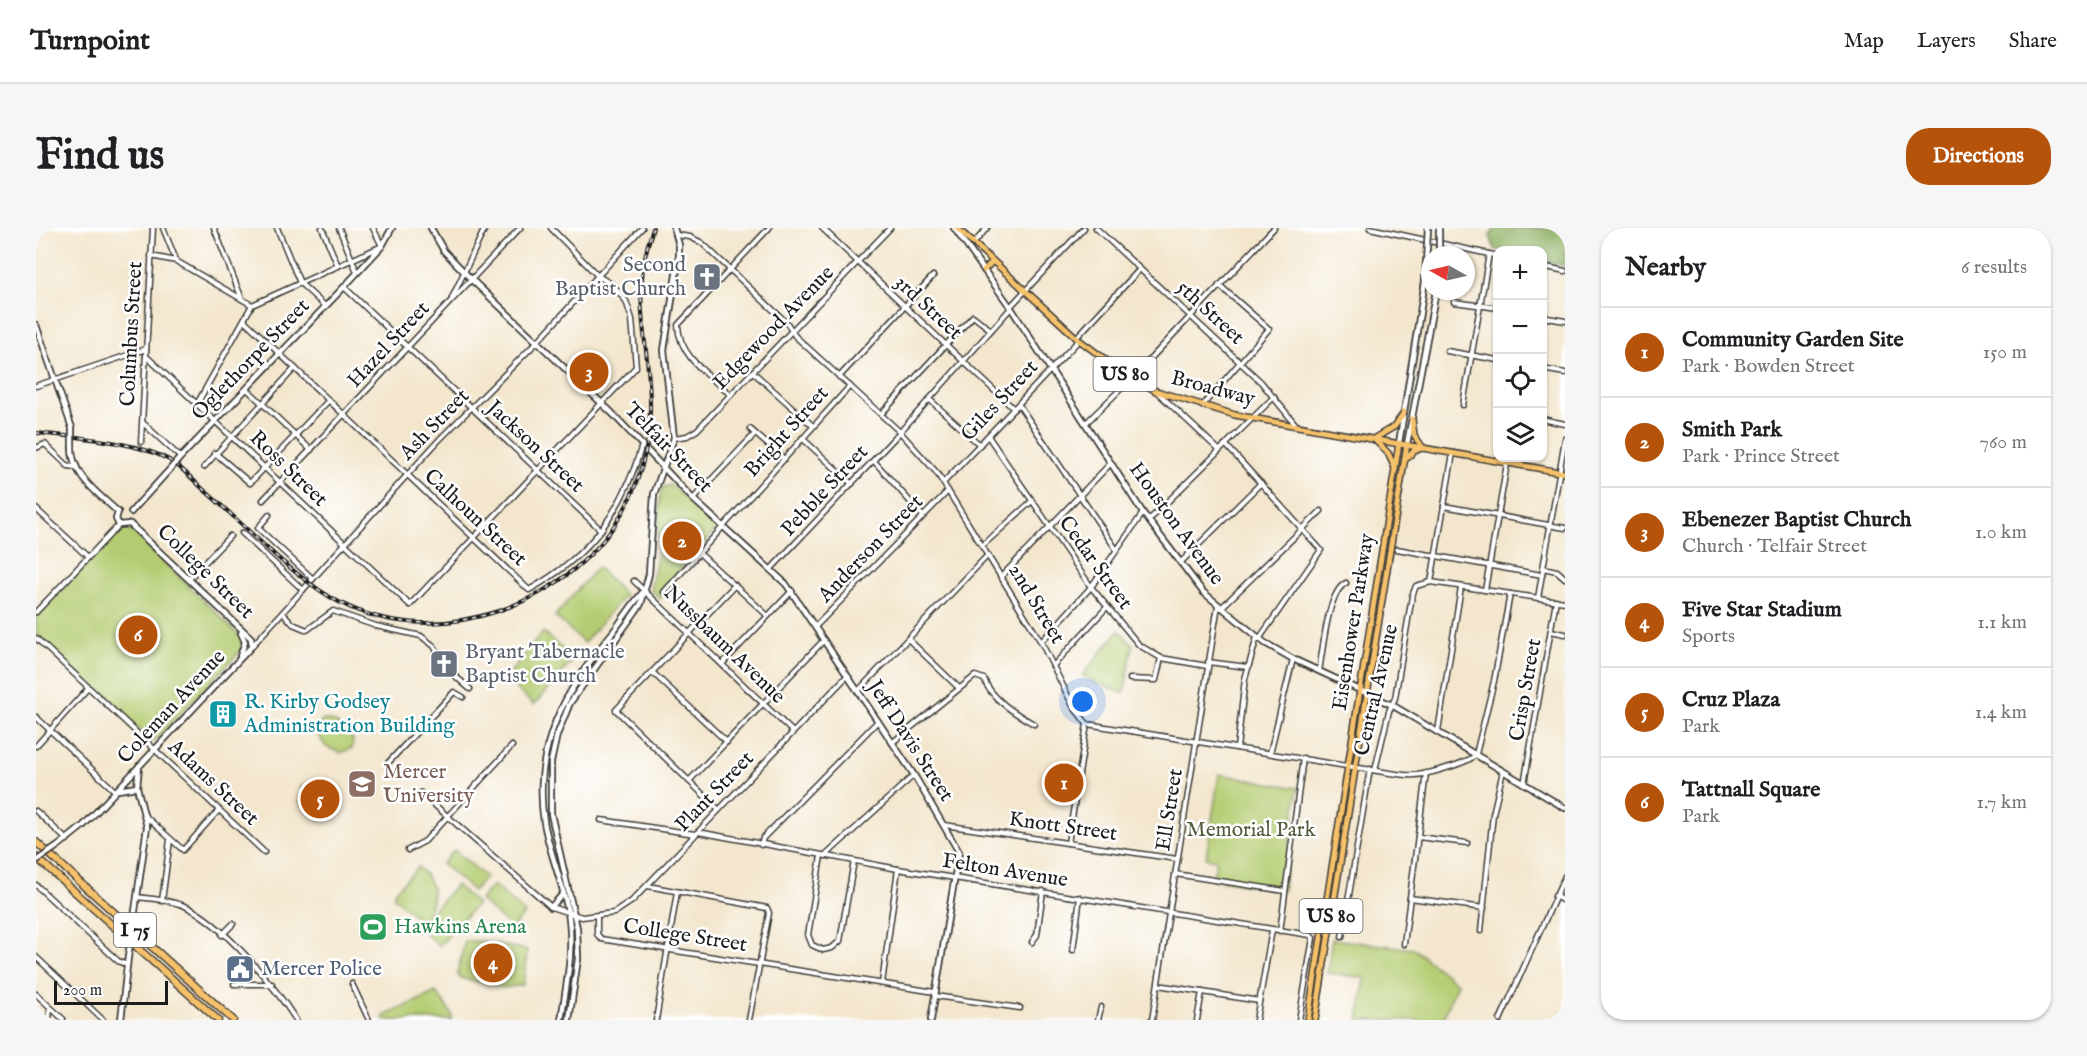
<!DOCTYPE html>
<html lang="en">
<head>
<meta charset="utf-8">
<style>
  :root { --surface:#fff; --page:#f6f6f6; --text:#202124; --muted:#757577; --line:#e0e0e0; --accent:#b45309 }
  body { margin:0; font-family:"IM FELL English",serif; background:var(--page); color:var(--text) }
  .controls { position:absolute; right:18px; top:18px; display:grid; overflow:hidden; border-radius:12px; box-shadow:0 2px 4px #0004 }
  .controls button { width:54px; height:54px; display:grid; place-items:center; padding:0; border:0; border-bottom:2px solid var(--line); background:var(--surface); color:var(--text); font:30px sans-serif }
  .compass { position:absolute; left:1385px; top:18px; width:54px; height:54px; border-radius:50%; background:var(--surface); box-shadow:0 2px 4px #0004; rotate:278deg }
  .scale { position:absolute; left:18px; bottom:15px; width:114px; box-sizing:border-box; padding-left:6px; border:3px solid #1c1c1c; border-top:0; font-size:16px; line-height:21px; white-space:nowrap; color:#1c1c1c; -webkit-text-stroke:4px #fff; paint-order:stroke }
  .you { position:absolute; left:1047px; top:474px; width:21px; height:21px; margin:-15px; border:4px solid #fff; border-radius:50%; background:#1a73e8; box-shadow:0 0 0 9px #1a73e833 }
  .badge { display:grid; place-items:center; width:39px; height:39px; border-radius:50%; background:var(--accent); color:#fff; font-size:20px; font-weight:700 }
  .pin { position:absolute; translate:-50% -50%; border:3px solid #fff; box-shadow:0 2px 6px #0006 }
  .list { margin:0; padding:0; list-style:none }
  h2 { display:flex; justify-content:space-between; align-items:center; height:78px; margin:0; padding:0 24px; font-size:26px }
  h2 small { font-size:20px; font-weight:400; color:var(--muted) }
  .list li { display:grid; grid-template-columns:39px 1fr auto; gap:18px; align-items:center; box-sizing:border-box; height:90px; padding:0 24px; border-top:2px solid var(--line) }
  .list b { display:block; font-size:22px; white-space:nowrap }
  .list p { margin:0; font-size:20px; white-space:nowrap; color:var(--muted) }
  .list em { font-size:20px; font-style:normal; color:var(--muted) }
  .icon { flex:none; width:33px; height:33px; fill:none; stroke:currentColor; stroke-width:2; stroke-linecap:round; stroke-linejoin:round }
  .map { position:relative; flex:none; width:1529px; height:792px; overflow:hidden; border-radius:24px }
  header { display:flex; align-items:center; gap:36px; box-sizing:border-box; height:84px; padding:0 30px; background:var(--surface); border-bottom:2px solid var(--line) }
  header strong { font-size:28px }
  nav { display:flex; gap:33px; margin-inline-start:auto; font-size:21px }
  .intro { display:flex; align-items:center; justify-content:space-between; box-sizing:border-box; height:144px; padding:0 36px }
  h1 { margin:0; font-size:42px }
  .button { padding:15px 27px; border-radius:24px; background:var(--accent); color:#fff; font-size:21px; font-weight:700 }
  main { display:flex; gap:36px; padding:0 36px }
  aside { flex:1; background:var(--surface); border-radius:24px; box-shadow:0 2px 4px #0004 }
  .map>svg:first-child { display:block }
</style>
</head>
<body>
<header>
<strong>Turnpoint</strong>
<nav><a>Map</a><a>Layers</a><a>Share</a></nav>
</header>
<div class="intro"><h1>Find us</h1><a class="button">Directions</a></div>
<main>
<div class="map">
<svg width="1529" height="792" viewBox="0 0 1529 792">
  <rect width="100%" height="100%" fill="#fff"/>
  <filter id="ink" filterUnits="userSpaceOnUse"><feTurbulence type="fractalNoise" baseFrequency=".0167" numOctaves="2"/><feDisplacementMap in="SourceGraphic" scale="12" xChannelSelector="R" yChannelSelector="G"/><feConvolveMatrix kernelMatrix="1 2 1 2 8 2 1 2 1" color-interpolation-filters="sRGB"/></filter>
  <filter id="wash" filterUnits="userSpaceOnUse"><feTurbulence type="fractalNoise" baseFrequency=".008" numOctaves="4" result="noise"/><feDisplacementMap in="SourceGraphic" scale="24" xChannelSelector="R" yChannelSelector="G"/><feGaussianBlur stdDeviation="1.35" result="paint"/><feColorMatrix in="noise" values="0 0 0 0 0 0 0 0 0 0 0 0 0 0 0 0 0 1.4 0 .05"/><feComposite in="paint" operator="in"/></filter>
  <g filter="url(#wash)">
    <rect width="100%" height="100%" fill="#f3e6cd"/>
    <!-- green -->
    <g fill="#b4cc71" stroke="#687446" stroke-width="1.5">
      <path d="M635 257 682 299 626 363 628 366 624 371 614 361 620 335 624 268 627 259Z"/>
      <path d="M84 301H92L98 305 207 411 204 424 117 514 0 408V389Z"/>
      <path d="M561 339 589 367 548 415 519 388Z"/>
      <path d="M1083 402 1097 417 1088 466 1046 448Z"/>
      <path d="M507 404 538 431 498 477 469 451Z"/>
      <path d="M287 492C299 491 310 502 317 512L316 520 304 525 289 518 281 505 282 497Z"/>
      <path d="M1183 546 1262 560 1247 663 1177 651 1180 632 1170 630Z"/>
      <path d="M276 553C290 561 306 558 307 579L299 590C284 597 272 586 264 574L265 559Z"/>
      <path d="M418 622 450 649 437 663 406 636Z"/>
      <path d="M382 639C400 655 400 671 389 691L420 657 441 676 403 718 382 699 386 694 358 670V664Z"/>
      <path d="M457 657 489 685 476 700 444 672Z"/>
      <path d="M1296 711 1378 721 1421 755 1407 792H1323L1329 750 1291 745Z"/>
      <path d="M429 713H446L491 722 487 757 468 760 424 750 421 746Z"/>
      <path d="M400 764 416 786V792H347L348 788Z"/>
    </g>
    <!-- forest -->
    <path fill="#8fb063" stroke="#566640" stroke-width="1.5" d="M1458 0H1529V38L1507 33 1506 22H1459L1454 8Z"/>
  </g>
  <g filter="url(#ink)">
    <g fill="none" stroke-linecap="round" stroke-linejoin="round">
      <!-- minor casing -->
      <g stroke="#3c3a37" stroke-width="7">
        <g id="minor">
          <path d="M127 0 140 32"/>
          <path d="M178 0 206 71"/>
          <path d="M241 0 264 55 289 78"/>
          <path d="M286 0 302 38"/>
          <path d="M303 0 321 44"/>
          <path d="M786 0 978 181"/>
          <path d="M1060 0 1225 154 1260 197"/>
          <path d="M1334 0 1462 28"/>
          <path d="M641 7 654 9 666 15 751 95 759 108 864 204 901 245 1005 414 1037 478 1051 496 1354 545C1362 546 1370 548 1378 547 1389 547 1434 535 1440 526L1458 453 1474 366"/>
          <path d="M938 15 951 0"/>
          <path d="M115 28 140 33 216 77"/>
          <path d="M1506 38 1529 43"/>
          <path d="M308 59 565 302"/>
          <path d="M416 70 449 0"/>
          <path d="M1418 74 1462 80"/>
          <path d="M974 79 1048 0"/>
          <path d="M1506 89 1529 93"/>
          <path d="M208 92 493 362C554 328 587 283 606 217"/>
          <path d="M1040 110 1104 41"/>
          <path d="M1411 123 1462 132"/>
          <path d="M110 128 374 377 600 139 596 91 590 73 577 57 562 48 515 0"/>
          <path d="M1506 141 1529 145"/>
          <path d="M717 144 777 198"/>
          <path d="M803 149 897 48"/>
          <path d="M0 158 110 121"/>
          <path d="M211 161 275 222"/>
          <path d="M1121 164 1183 222"/>
          <path d="M695 167C673 147 643 129 642 97L733 0"/>
          <path d="M894 172 944 217"/>
          <path d="M161 176 216 77 346 18 337 0"/>
          <path d="M983 177 1080 321"/>
          <path d="M1427 177 1453 26"/>
          <path d="M1166 178 1233 101 1183 57"/>
          <path d="M845 186 937 88 955 102"/>
          <path d="M1506 191 1529 196"/>
          <path d="M107 195 144 229"/>
          <path d="M1050 195 1101 145 1238 0"/>
          <path d="M714 201 747 230"/>
          <path d="M952 208 1055 359 1103 417 1125 430 1171 438"/>
          <path d="M638 210 651 208 661 202 854 0"/>
          <path d="M766 210 816 256"/>
          <path d="M105 214 117 0"/>
          <path d="M1190 217 1285 322 1223 411"/>
          <path d="M0 220 9 216 32 238 39 239"/>
          <path d="M179 225 214 255 293 172"/>
          <path d="M838 233 887 288"/>
          <path d="M168 239 259 140"/>
          <path d="M908 254 1043 112"/>
          <path d="M657 271 719 206"/>
          <path d="M227 272 484 0"/>
          <path d="M1408 278 1529 300"/>
          <path d="M0 281 52 329"/>
          <path d="M233 287 222 300 277 351"/>
          <path d="M1113 292 1238 169"/>
          <path d="M206 305 267 362"/>
          <path d="M946 318 996 273"/>
          <path d="M1361 321 1506 347"/>
          <path d="M663 325 732 388"/>
          <path d="M1144 335 1225 255"/>
          <path d="M1507 340 1521 343 1529 350"/>
          <path d="M735 341 864 204 975 80"/>
          <path d="M965 349 1075 235"/>
          <path d="M153 351 194 308"/>
          <path d="M598 353 757 504"/>
          <path d="M1395 354 1417 225"/>
          <path d="M1449 362 1472 230"/>
          <path d="M628 364 814 158"/>
          <path d="M1502 370 1529 211"/>
          <path d="M1185 380 1285 283"/>
          <path d="M0 384 83 297"/>
          <path d="M247 385 257 396 271 402 297 383 340 398 385 408 398 418 411 441 434 461"/>
          <path d="M779 399 912 263"/>
          <path d="M1515 403 1529 406"/>
          <path d="M0 410 228 624"/>
          <path d="M872 411 923 460"/>
          <path d="M1005 414 1055 359 1107 285"/>
          <path d="M216 418 403 212 501 114 606 0"/>
          <path d="M1172 434 1211 439"/>
          <path d="M686 436 756 363"/>
          <path d="M1017 438 1071 379"/>
          <path d="M1283 443C1287 423 1291 364 1310 355"/>
          <path d="M616 444 691 514"/>
          <path d="M1094 451 1120 452 1125 430"/>
          <path d="M822 463 952 327"/>
          <path d="M0 489 79 563"/>
          <path d="M1402 503 1425 359"/>
          <path d="M857 514 939 448 948 451C955 471 980 486 998 496"/>
          <path d="M0 518 52 460"/>
          <path d="M1201 520 1209 451 1221 409"/>
          <path d="M1234 525 1257 431"/>
          <path d="M351 536 418 464 427 469"/>
          <path d="M1339 542 1353 483 1359 470 1376 368 1380 358 1395 354 1529 374"/>
          <path d="M653 553 788 412"/>
          <path d="M1488 556 1520 372"/>
          <path d="M385 565 515 679 546 689 578 685 596 673 811 448"/>
          <path d="M683 582 580 482 699 357"/>
          <path d="M0 583 31 612"/>
          <path d="M109 588 147 622 183 582"/>
          <path d="M565 592 659 606"/>
          <path d="M908 597 1141 631"/>
          <path d="M662 604 862 641 1274 707 1277 710 1263 792"/>
          <path d="M1382 609 1431 615"/>
          <path d="M1032 615 1051 496"/>
          <path d="M725 617 727 610 842 493"/>
          <path d="M372 622 389 613 476 518"/>
          <path d="M785 628 772 707 776 717 787 722 796 720 804 713 818 633"/>
          <path d="M789 628 878 547"/>
          <path d="M1139 646 1249 663"/>
          <path d="M0 657 82 733 91 737"/>
          <path d="M612 658 731 680 733 685 713 792"/>
          <path d="M1519 668 1529 674"/>
          <path d="M101 669C116 671 137 672 151 679 188 697 238 757 260 792"/>
          <path d="M1374 670 1448 680"/>
          <path d="M126 673 134 612"/>
          <path d="M561 688V706L565 711 899 764"/>
          <path d="M1244 703 1267 530"/>
          <path d="M1445 703 1457 586 1467 543"/>
          <path d="M186 707 197 696"/>
          <path d="M1306 709 1334 541"/>
          <path d="M996 714 1001 707 1007 663"/>
          <path d="M1368 716 1390 545"/>
          <path d="M1037 722 1044 669"/>
          <path d="M0 729 67 792"/>
          <path d="M846 755 862 641"/>
          <path d="M198 756H236"/>
          <path d="M316 756 333 792"/>
          <path d="M1122 757 1223 773"/>
          <path d="M0 766 27 791"/>
          <path d="M899 768 984 780"/>
          <path d="M13 792 14 780"/>
          <path d="M620 792 641 664"/>
          <path d="M1062 792 1065 779"/>
          <path d="M1116 792 1182 377"/>
          <path d="M1161 792 1166 764"/>
          <path d="M1220 792 1236 702"/>
          <path d="M1464 792 1529 648"/>
        </g>
      </g>
      <!-- tertiary casing -->
      <g stroke="#3c3a37" stroke-width="8">
        <g id="tertiary">
          <path d="M395 0 408 23 436 52 576 185 657 271 750 356 878 547 923 624 895 792"/>
          <path d="M918 0 975 80 1107 285 1167 364 1229 415 1257 431 1356 477 1529 580"/>
          <path d="M0 97 36 200"/>
          <path d="M1363 215 1389 53"/>
          <path d="M1371 216 1400 63"/>
          <path d="M36 217C34 247 63 266 82 284"/>
          <path d="M143 231 308 59 346 18 356 0"/>
          <path d="M82 284 80 291 83 297 94 296"/>
          <path d="M95 284 136 239"/>
          <path d="M204 428 209 414 205 405"/>
          <path d="M82 562 101 559"/>
          <path d="M22 618 47 598 216 418 215 410 94 296"/>
          <path d="M515 679 527 666"/>
          <path d="M99 683 111 599 101 559 103 538"/>
          <path d="M85 792 92 729"/>
          <path d="M525 792C531 754 539 717 531 679 525 650 513 623 508 594 496 517 530 461 577 404 587 391 596 376 607 364"/>
          <path d="M533 792 542 731 541 700 515 586V534L521 507 534 475 605 376 613 346 618 266 638 210 628 122 643 28V17L638 0"/>
        </g>
      </g>
      <!-- primary casing -->
      <g stroke="#3c3a37" stroke-width="8">
        <g id="primary">
          <path d="M921 0 1043 112 1081 140 1120 163 1199 187 1529 245"/>
          <path d="M948 42 957 33"/>
          <path d="M1376 191 1378 207 1387 220"/>
          <path d="M1339 210 1359 198 1368 184"/>
          <path d="M1339 212 1352 225 1359 240"/>
          <path d="M1369 232 1378 223 1386 220"/>
          <path d="M1272 792 1363 215"/>
          <path d="M1279 792 1371 216"/>
        </g>
      </g>
      <!-- motorway casing -->
      <g stroke="#3c3a37" stroke-width="9">
        <g id="motorway">
          <path d="M0 614 197 792"/>
          <path d="M0 629 182 792"/>
        </g>
      </g>
      <!-- minor -->
      <use href="#minor" stroke="#fff" stroke-width="4"/>
      <!-- tertiary -->
      <use href="#tertiary" stroke="#fff" stroke-width="4.5"/>
      <!-- primary -->
      <use href="#primary" stroke="#f5c16b" stroke-width="5"/>
      <!-- motorway -->
      <use href="#motorway" stroke="#f5c16b" stroke-width="6"/>
      <!-- rail casing -->
      <g stroke="#1c1c1c" stroke-width="4">
        <path id="rail" d="M0 205C40 209 104 213 138 235 148 242 158 253 167 261 209 297 247 340 294 369 395 430 542 377 592 274 607 244 615 207 614 174 613 107 593 69 617 0"/>
      </g>
      <!-- rail -->
      <use href="#rail" stroke="#fff" stroke-width="1.5" stroke-dasharray="4.5" stroke-linecap="butt"/>
      <!-- tertiary-bridge casing -->
      <g stroke="#3c3a37" stroke-width="8" stroke-linecap="butt">
        <g id="tertiary-bridge">
          <path d="M1403 27V0"/>
          <path d="M1389 53 1392 0"/>
          <path d="M36 200V217"/>
          <path d="M136 239 143 231"/>
          <path d="M0 633 22 618"/>
          <path d="M92 729 99 683"/>
        </g>
      </g>
      <!-- tertiary-bridge -->
      <use href="#tertiary-bridge" stroke="#fff" stroke-width="4.5"/>
    </g>
  </g>
  <!-- icons -->
  <defs>
    <g id="church-square" transform="scale(1.5)"><rect x="-9" y="-9" width="18" height="18" rx="4" fill="#6b7280" stroke="#fff"/><path d="M-1.2-6h2.4v3.5h3.3v2.4h-3.3V6h-2.4V-.1h-3.3v-2.4h3.3Z" fill="#fff"/></g>
    <g id="building-square" transform="scale(1.5)"><rect x="-9" y="-9" width="18" height="18" rx="4" fill="#0f9aa8" stroke="#fff"/><path d="M-4-6H4V6H1V3H-1V6H-4ZM-2.5-4.3h1.7v1.8h-1.7ZM.8-4.3h1.7v1.8H.8ZM-2.5-1h1.7V.8h-1.7ZM.8-1h1.7V.8H.8Z" fill="#fff"/></g>
    <g id="university-square" transform="scale(1.5)"><rect x="-9" y="-9" width="18" height="18" rx="4" fill="#8d6e63" stroke="#fff"/><path d="M0-5L7-2L0 1L-7-2ZM-4 1L0 2.5L4 1V4Q0 6-4 4Z" fill="#fff"/></g>
    <g id="stadium-square" transform="scale(1.5)"><rect x="-9" y="-9" width="18" height="18" rx="4" fill="#2e9e5b" stroke="#fff"/><path d="M0-5a6.5 5 0 1 0 0 10a6.5 5 0 1 0 0-10ZM-3.5-1.8h7v3.6h-7Z" fill="#fff"/></g>
    <g id="civic-square" transform="scale(1.5)"><rect x="-9" y="-9" width="18" height="18" rx="4" fill="#5c6f8a" stroke="#fff"/><path d="M-.6-6.5H3V-4.5H.6V-3L4-1V1h2V6H-6V1h2V-1L-.6-3ZM-1.2 2.5V6h2.4V2.5Z" fill="#fff"/></g>
  </defs>
  <g fill-rule="evenodd">
    <use href="#church-square" x="671" y="49"/>
    <use href="#church-square" x="408" y="436"/>
    <use href="#building-square" x="187" y="486"/>
    <use href="#university-square" x="326" y="556"/>
    <use href="#stadium-square" x="337" y="699"/>
    <use href="#civic-square" x="204" y="741"/>
  </g>
  <g text-anchor="middle" dominant-baseline="central" stroke-width="5" stroke-linejoin="round" paint-order="stroke">
    <!-- shield labels -->
    <g fill="#fff" stroke="#606060" stroke-width="1.5">
      <rect x="1057.5" y="129" width="63" height="34" rx="4.5"/>
      <rect x="1263.5" y="671" width="63" height="34" rx="4.5"/>
      <rect x="78" y="685" width="42" height="34" rx="4.5"/>
    </g>
    <g font-size="20" font-weight="bold" fill="#1c1c1c">
      <text x="1089" y="146">US 80</text>
      <text x="1295" y="688">US 80</text>
      <text x="99" y="702">I 75</text>
    </g>
    <!-- worship labels -->
    <g font-size="21" fill="#5b616d" stroke="#fff" text-anchor="end">
      <text x="650" y="37">Second<tspan x="650" dy="24">Baptist Church</tspan></text>
      <text x="429" y="424" text-anchor="start">Bryant Tabernacle<tspan x="429" dy="24">Baptist Church</tspan></text>
    </g>
    <!-- street labels -->
    <g font-size="21" fill="#1c1c1c" stroke="#fff">
      <text transform="translate(892 80) rotate(43)">3rd Street</text>
      <text transform="translate(1174 85) rotate(43)">5th Street</text>
      <text transform="translate(738 100) rotate(-46)">Edgewood Avenue</text>
      <text transform="translate(96 106) rotate(-87)">Columbus Street</text>
      <text transform="translate(353 117) rotate(-47)">Hazel Street</text>
      <text transform="translate(215 132) rotate(-46)">Oglethorpe Street</text>
      <text transform="translate(1177 161) rotate(15)">Broadway</text>
      <text transform="translate(964 173) rotate(-47)">Giles Street</text>
      <text transform="translate(399 197) rotate(-46)">Ash Street</text>
      <text transform="translate(751 204) rotate(-48)">Bright Street</text>
      <text transform="translate(499 219) rotate(43)">Jackson Street</text>
      <text transform="translate(632 220) rotate(46)">Telfair Street</text>
      <text transform="translate(252 241) rotate(44)">Ross Street</text>
      <text transform="translate(789 263) rotate(-47)">Pebble Street</text>
      <text transform="translate(439 290) rotate(43)">Calhoun Street</text>
      <text transform="translate(1140 296) rotate(54)">Houston Avenue</text>
      <text transform="translate(835 321) rotate(-46)">Anderson Street</text>
      <text transform="translate(1059 335) rotate(54)">Cedar Street</text>
      <text transform="translate(169 344) rotate(44)">College Street</text>
      <text transform="translate(1000 376) rotate(59)">2nd Street</text>
      <text transform="translate(1318 394) rotate(-81)">Eisenhower Parkway</text>
      <text transform="translate(688 417) rotate(44)">Nussbaum Avenue</text>
      <text transform="translate(1341 462) rotate(-77)">Central Avenue</text>
      <text transform="translate(1490 462) rotate(-80)">Crisp Street</text>
      <text transform="translate(136 479) rotate(-47)">Coleman Avenue</text>
      <text transform="translate(874 513) rotate(57)">Jeff Davis Street</text>
      <text transform="translate(177 555) rotate(43)">Adams Street</text>
      <text transform="translate(679 564) rotate(-46)">Plant Street</text>
      <text transform="translate(1134 582) rotate(-81)">Ell Street</text>
      <text transform="translate(1027 599) rotate(8)">Knott Street</text>
      <text transform="translate(969 643) rotate(9)">Felton Avenue</text>
      <text transform="translate(649 708) rotate(9)">College Street</text>
    </g>
    <!-- culture labels -->
    <g font-size="21" fill="#0d838f" stroke="#fff" text-anchor="start">
      <text x="208" y="474">R. Kirby Godsey<tspan x="208" dy="24">Administration Building</tspan></text>
    </g>
    <!-- education labels -->
    <g font-size="21" fill="#785e54" stroke="#fff" text-anchor="start">
      <text x="347" y="544">Mercer<tspan x="347" dy="24">University</tspan></text>
    </g>
    <!-- park labels -->
    <g font-size="21" fill="#515a3a" stroke="#fff">
      <text x="1215" y="602">Memorial Park</text>
    </g>
    <!-- leisure labels -->
    <g font-size="21" fill="#27864d" stroke="#fff" text-anchor="start">
      <text x="358" y="699">Hawkins Arena</text>
    </g>
    <!-- service labels -->
    <g font-size="21" fill="#4e5e75" stroke="#fff" text-anchor="start">
      <text x="225" y="741">Mercer Police</text>
    </g>
  </g>
</svg>
<div class="controls">
<button>+</button>
<button>−</button>
<button><svg class="icon" aria-label="locate" viewBox="0 0 24 24"><circle cx="12" cy="12" r="6"/><path d="M12 2v4M12 18v4M2 12h4M18 12h4"/></svg></button>
<button><svg class="icon" aria-label="layers" viewBox="0 0 24 24"><path d="M12 4l9 5-9 5-9-5zM3 14l9 5 9-5"/></svg></button>
</div>
<svg class="compass" viewBox="-18 -18 36 36"><path d="M0-13l5 13h-10z" fill="#e53935"/><path d="M0 13l5-13h-10z" fill="#757577"/></svg>
<div class="scale">200 m</div>
<div class="you"></div>
<div class="pin badge" style="left:1028px;top:555px">1</div>
<div class="pin badge" style="left:646px;top:313px">2</div>
<div class="pin badge" style="left:553px;top:144px">3</div>
<div class="pin badge" style="left:457px;top:735px">4</div>
<div class="pin badge" style="left:284px;top:571px">5</div>
<div class="pin badge" style="left:102px;top:407px">6</div>
</div>
<aside>
<h2>Nearby<small>6 results</small></h2>
<ul class="list">
<li><span class="badge">1</span><div><b>Community Garden Site</b><p>Park · Bowden Street</p></div><em>150 m</em></li>
<li><span class="badge">2</span><div><b>Smith Park</b><p>Park · Prince Street</p></div><em>760 m</em></li>
<li><span class="badge">3</span><div><b>Ebenezer Baptist Church</b><p>Church · Telfair Street</p></div><em>1.0 km</em></li>
<li><span class="badge">4</span><div><b>Five Star Stadium</b><p>Sports</p></div><em>1.1 km</em></li>
<li><span class="badge">5</span><div><b>Cruz Plaza</b><p>Park</p></div><em>1.4 km</em></li>
<li><span class="badge">6</span><div><b>Tattnall Square</b><p>Park</p></div><em>1.7 km</em></li>
</ul>
</aside>
</main>
</body>
</html>
